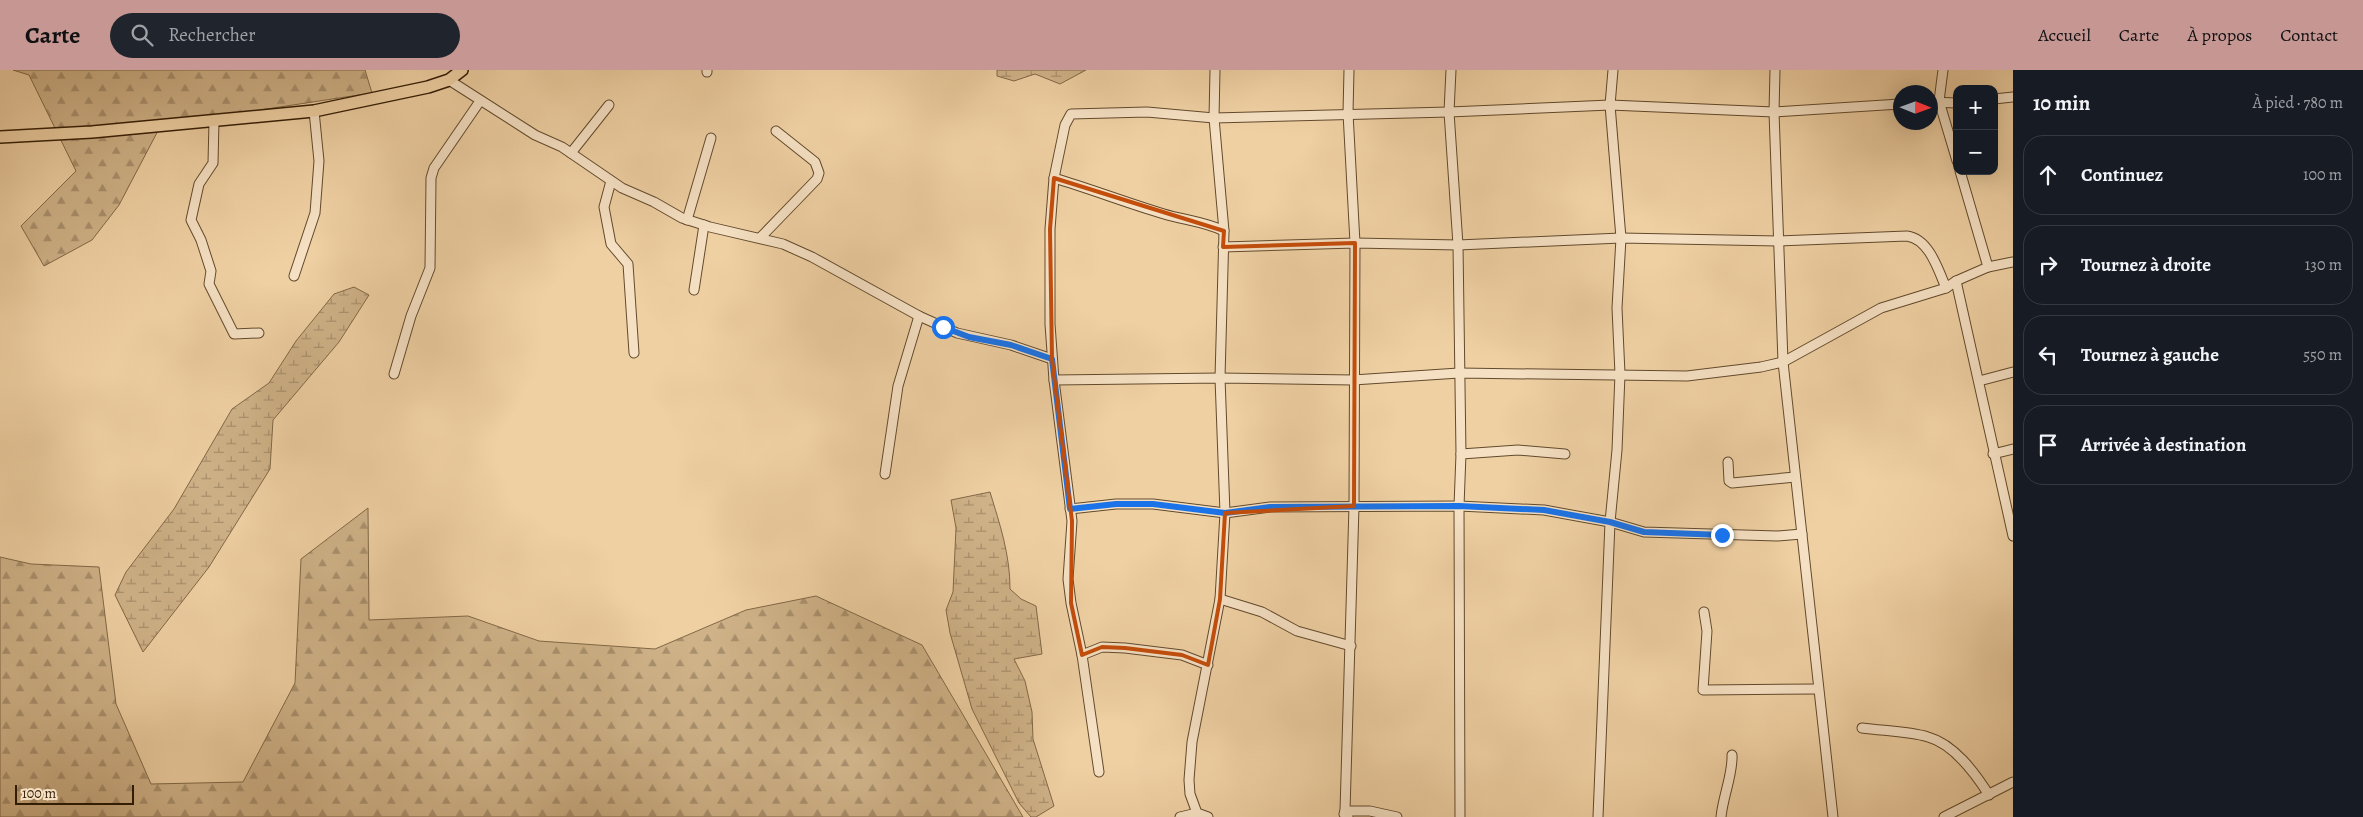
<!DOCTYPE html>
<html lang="fr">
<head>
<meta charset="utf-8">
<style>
  :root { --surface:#171b24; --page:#20242c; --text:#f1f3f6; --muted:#9ea1a6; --line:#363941; --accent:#c59692 }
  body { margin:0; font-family:Alegreya,serif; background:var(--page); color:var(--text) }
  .controls { position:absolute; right:15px; top:15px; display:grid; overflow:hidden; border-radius:10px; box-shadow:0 5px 20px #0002 }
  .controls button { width:45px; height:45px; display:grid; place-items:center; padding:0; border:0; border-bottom:1px solid var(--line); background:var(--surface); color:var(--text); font:25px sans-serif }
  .compass { position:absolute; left:1893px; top:15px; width:45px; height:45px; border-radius:50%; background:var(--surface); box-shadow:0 5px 20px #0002; rotate:91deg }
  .scale { position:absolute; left:15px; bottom:12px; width:119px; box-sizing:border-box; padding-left:5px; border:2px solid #331d05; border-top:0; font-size:14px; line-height:18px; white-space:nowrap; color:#331d05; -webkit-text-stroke:4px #f5e0c3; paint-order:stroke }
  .stop { position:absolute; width:15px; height:15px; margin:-11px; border:4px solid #1a73e8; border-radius:50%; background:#fff }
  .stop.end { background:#1a73e8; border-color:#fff; box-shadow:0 1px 5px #0008 }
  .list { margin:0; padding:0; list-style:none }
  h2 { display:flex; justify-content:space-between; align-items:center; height:65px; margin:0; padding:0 20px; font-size:21px }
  h2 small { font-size:16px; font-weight:400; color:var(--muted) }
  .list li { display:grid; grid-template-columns:32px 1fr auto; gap:15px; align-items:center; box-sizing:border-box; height:80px; margin:0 10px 10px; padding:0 10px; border:1px solid var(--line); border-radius:20px }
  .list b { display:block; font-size:19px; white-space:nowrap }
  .list em { font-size:16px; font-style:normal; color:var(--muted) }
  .icon { flex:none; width:28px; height:28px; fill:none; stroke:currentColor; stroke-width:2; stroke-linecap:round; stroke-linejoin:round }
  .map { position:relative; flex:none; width:2013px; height:747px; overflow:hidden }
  header { display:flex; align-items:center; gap:30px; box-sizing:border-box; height:70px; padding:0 25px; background:var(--accent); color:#111 }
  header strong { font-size:24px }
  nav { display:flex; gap:28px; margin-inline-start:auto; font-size:18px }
  .search { width:350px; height:45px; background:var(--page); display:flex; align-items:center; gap:12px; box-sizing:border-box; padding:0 18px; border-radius:28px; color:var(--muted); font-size:19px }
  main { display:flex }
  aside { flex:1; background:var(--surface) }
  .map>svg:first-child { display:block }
</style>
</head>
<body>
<header>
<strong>Carte</strong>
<div class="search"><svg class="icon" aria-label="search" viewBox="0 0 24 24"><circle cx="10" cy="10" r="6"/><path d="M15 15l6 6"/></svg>Rechercher</div>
<nav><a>Accueil</a><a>Carte</a><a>À propos</a><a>Contact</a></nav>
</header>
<main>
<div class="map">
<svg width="2013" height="747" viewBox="0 0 2013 747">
  <defs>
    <pattern id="forest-firs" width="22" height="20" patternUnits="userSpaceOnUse" patternTransform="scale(1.25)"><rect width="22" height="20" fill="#cfb288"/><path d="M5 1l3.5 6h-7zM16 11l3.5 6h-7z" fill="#a9906d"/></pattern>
    <pattern id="wetland-marsh" width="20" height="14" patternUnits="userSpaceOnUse" patternTransform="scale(1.25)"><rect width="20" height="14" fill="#cfb288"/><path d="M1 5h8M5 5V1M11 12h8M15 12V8" fill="none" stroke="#a9906d"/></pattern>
  </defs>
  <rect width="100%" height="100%" fill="#efd0a3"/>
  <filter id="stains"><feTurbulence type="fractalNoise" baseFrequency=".004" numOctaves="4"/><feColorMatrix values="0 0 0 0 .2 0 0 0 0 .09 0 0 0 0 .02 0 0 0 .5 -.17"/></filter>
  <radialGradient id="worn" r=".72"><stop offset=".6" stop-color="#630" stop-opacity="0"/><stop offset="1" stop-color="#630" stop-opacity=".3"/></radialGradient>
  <!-- forest -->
  <g fill="url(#forest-firs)" stroke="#816846">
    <path d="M13 0H365L372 23 161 55 119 135 92 170 44 196 21 156 76 101 29 5Z"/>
    <path d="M368 438 369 550 468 546 539 571 655 579 746 540 816 526 922 575 1023 747H0V487L31 494 99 497 116 634 151 714 243 712 295 613 301 489Z"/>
  </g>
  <!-- wetland -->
  <g fill="url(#wetland-marsh)" stroke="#816846">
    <path d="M997 0H1086L1060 14 1035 4 1014 11 997 6Z"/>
    <path d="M354 217 369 225 339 272 273 350 270 399 209 497 143 582 115 525 126 502 174 439 232 339 269 313 296 271 334 224Z"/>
    <path d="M990 422C1000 455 1010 484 1010 519L1021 529 1036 536 1042 584 1014 589 1025 611 1032 642 1033 669 1054 736 1036 747H1031L1019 733 972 639 950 563 946 540 953 522 956 458 951 430Z"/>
  </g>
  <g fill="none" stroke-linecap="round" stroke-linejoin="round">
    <!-- minor casing -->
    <g stroke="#624a2c" stroke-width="11">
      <g id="minor">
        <path d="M707 0V2"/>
        <path d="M1451 0 1449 42 1458 175 1461 384 1459 436 1460 747"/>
        <path d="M1775 0 1774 42 1783 292 1833 747"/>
        <path d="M1943 0 1939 31 1957 91"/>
        <path d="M449 10 535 65 562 77 622 118 654 132 682 148 710 157 783 174 812 187 919 246 957 263 1011 275 1052 289"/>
        <path d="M1994 29 2013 27"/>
        <path d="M1930 32 1957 33"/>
        <path d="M214 51 213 93 199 114 191 150 201 170 211 201 209 214 234 264 259 263"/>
        <path d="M571 83 609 35"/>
        <path d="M1054 108C1091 119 1127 133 1164 144 1184 150 1206 152 1224 161"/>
        <path d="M611 111 604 137 611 174 628 194 634 283"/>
        <path d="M687 150 711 68"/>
        <path d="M760 168 817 109 819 103 815 92 776 61"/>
        <path d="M1223 177 1355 173 1458 175 1621 168 1778 171 1907 166C1929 169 1938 199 1946 218"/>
        <path d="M1988 197 2013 192"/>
        <path d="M294 206 315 143 319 91 314 41"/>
        <path d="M1956 211 2013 466"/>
        <path d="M694 220 704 155"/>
        <path d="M394 304 411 246 430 198 431 108 434 98 480 31"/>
        <path d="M1054 310 1220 308 1353 310 1459 303 1687 306 1761 297 1783 292 1881 238 1946 218 1956 211 1988 197 1960 101"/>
        <path d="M1979 311 2013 302"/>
        <path d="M1461 384 1518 380 1565 384"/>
        <path d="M1993 384 2013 379"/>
        <path d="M1728 392 1729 411 1732 413 1795 407"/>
        <path d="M885 404 898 316 919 246"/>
        <path d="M1070 439 1116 434H1153L1225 443 1270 437 1459 436 1544 440 1610 452 1644 462 1777 466 1802 464"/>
        <path d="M1220 529 1262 542 1297 561 1351 576"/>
        <path d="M1704 542 1707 561 1703 620 1818 619"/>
        <path d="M1082 585 1102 577 1125 578 1182 585 1208 595"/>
        <path d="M1862 658C1884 661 1908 661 1928 667 1954 674 1975 703 1989 725"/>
        <path d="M1099 702 1082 585 1071 533 1068 509 1072 451 1054 310 1050 254V159L1054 108 1065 55 1071 44 1147 42 1214 48 1449 42 1610 35 1774 42 1900 34"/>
        <path d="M1344 744 1345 741H1370L1397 747"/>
        <path d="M1180 747 1197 743"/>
        <path d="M1208 747 1197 743 1190 724 1189 710 1192 672 1220 529 1225 443 1220 308 1224 161 1214 48 1215 0"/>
        <path d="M1348 747 1345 741 1354 436 1355 173 1348 43 1349 0"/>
        <path d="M1598 747 1610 452 1617 380 1620 304 1617 238 1621 168 1610 35 1613 0"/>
        <path d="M1721 747C1723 726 1733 704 1732 685"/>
        <path d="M1944 747 2013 712"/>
      </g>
    </g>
    <!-- major casing -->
    <g stroke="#331d05" stroke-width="14">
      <path id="major" d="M0 67 92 62 314 41 428 17 449 10 462 0"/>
    </g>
    <!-- minor -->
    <use href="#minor" stroke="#f5e0c3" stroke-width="9"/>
    <!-- major -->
    <use href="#major" stroke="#efd0a3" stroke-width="11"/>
  </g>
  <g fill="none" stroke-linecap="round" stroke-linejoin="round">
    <!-- route -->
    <path stroke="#1a73e8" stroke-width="6" d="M943 257 969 267 1011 275 1052 289 1070 439 1116 434H1153L1225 443 1270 437 1459 436 1544 440 1610 452 1644 462 1722 465"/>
  </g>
  <!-- marked area -->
  <path fill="none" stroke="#c44d0b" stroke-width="4" stroke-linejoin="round" d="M1054 108 1224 161 1223 177 1355 173 1354 436 1225 443 1220 529 1208 595 1182 585 1125 578 1102 577 1082 585 1071 533 1072 451 1052 289 1050 159Z"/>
  <rect width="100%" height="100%" filter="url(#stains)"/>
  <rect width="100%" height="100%" fill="url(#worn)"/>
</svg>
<div class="controls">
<button>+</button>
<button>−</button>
</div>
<svg class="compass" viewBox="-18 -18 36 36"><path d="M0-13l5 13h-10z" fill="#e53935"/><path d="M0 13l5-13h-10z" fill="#9ea1a6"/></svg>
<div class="scale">100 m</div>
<div class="stop" style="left:943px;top:257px"></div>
<div class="stop end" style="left:1722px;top:465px"></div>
</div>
<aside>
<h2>10 min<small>À pied · 780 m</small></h2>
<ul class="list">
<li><svg class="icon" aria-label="ahead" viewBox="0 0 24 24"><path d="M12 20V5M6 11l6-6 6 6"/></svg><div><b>Continuez</b></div><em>100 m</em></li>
<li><svg class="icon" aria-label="right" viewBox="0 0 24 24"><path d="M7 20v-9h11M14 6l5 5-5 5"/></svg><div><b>Tournez à droite</b></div><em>130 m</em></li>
<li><svg class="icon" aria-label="left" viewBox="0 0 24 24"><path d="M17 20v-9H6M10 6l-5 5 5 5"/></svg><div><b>Tournez à gauche</b></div><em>550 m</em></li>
<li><svg class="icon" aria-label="arrive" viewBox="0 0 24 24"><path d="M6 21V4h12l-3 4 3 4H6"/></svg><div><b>Arrivée à destination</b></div></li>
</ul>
</aside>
</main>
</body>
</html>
